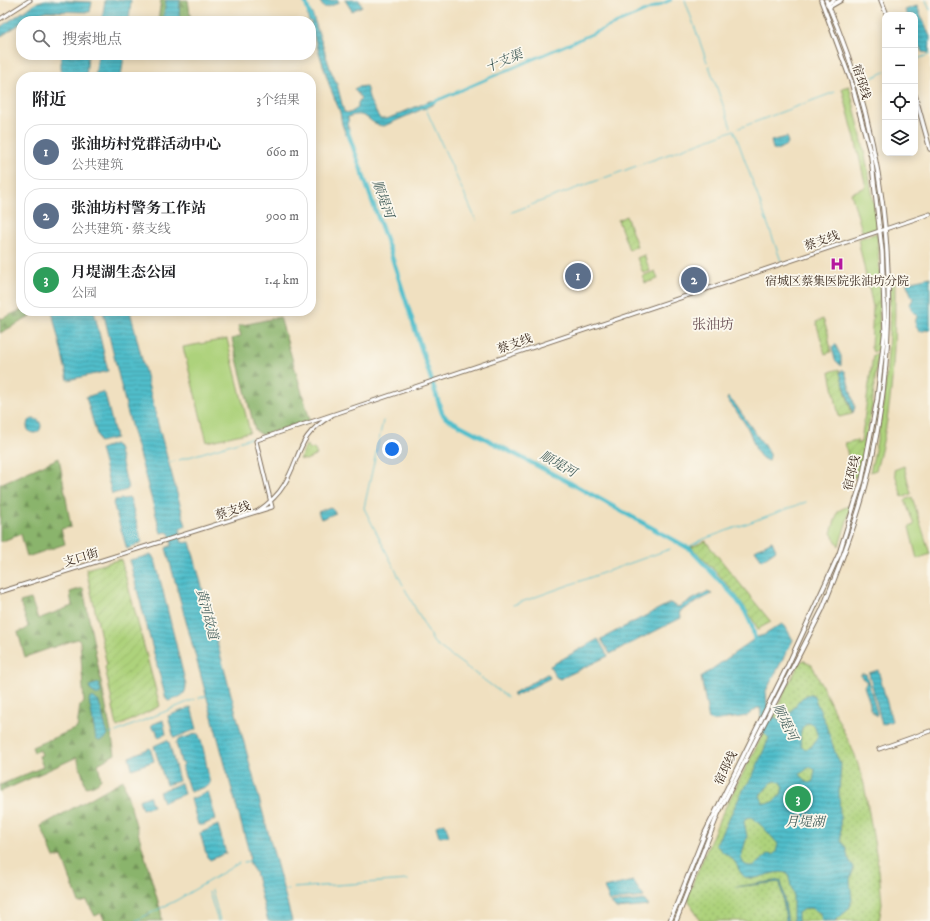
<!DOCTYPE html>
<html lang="zh">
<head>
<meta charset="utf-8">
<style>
  :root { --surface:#fff; --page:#f2f2f2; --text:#202124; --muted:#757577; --line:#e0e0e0; --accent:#b5179e }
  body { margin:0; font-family:"IM FELL DW Pica","Noto Serif SC",serif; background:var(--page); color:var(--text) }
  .controls { position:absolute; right:12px; top:12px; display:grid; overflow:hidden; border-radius:8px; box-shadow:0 2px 10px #0003 }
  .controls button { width:36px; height:36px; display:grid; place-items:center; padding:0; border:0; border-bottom:1px solid var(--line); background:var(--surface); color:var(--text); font:20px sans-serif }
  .you { position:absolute; left:392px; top:449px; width:14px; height:14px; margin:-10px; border:3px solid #fff; border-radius:50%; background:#1a73e8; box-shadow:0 0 0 6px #1a73e833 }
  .badge { display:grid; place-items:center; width:26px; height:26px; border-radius:50%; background:var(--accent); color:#fff; font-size:13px; font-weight:700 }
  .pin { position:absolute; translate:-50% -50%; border:2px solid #fff; box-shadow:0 1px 4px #0006 }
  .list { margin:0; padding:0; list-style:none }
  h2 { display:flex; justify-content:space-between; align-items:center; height:52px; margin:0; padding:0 16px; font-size:17px }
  h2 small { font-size:13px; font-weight:400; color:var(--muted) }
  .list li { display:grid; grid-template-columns:26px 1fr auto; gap:12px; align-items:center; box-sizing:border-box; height:56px; margin:0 8px 8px; padding:0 8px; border:1px solid var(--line); border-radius:16px }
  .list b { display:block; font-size:15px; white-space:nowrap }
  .list p { margin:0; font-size:13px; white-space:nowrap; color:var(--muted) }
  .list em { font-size:13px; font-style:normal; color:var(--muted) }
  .icon { flex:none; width:22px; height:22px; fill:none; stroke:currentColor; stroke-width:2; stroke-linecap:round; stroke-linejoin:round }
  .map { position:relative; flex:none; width:930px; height:921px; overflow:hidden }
  .search { position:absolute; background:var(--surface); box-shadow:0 2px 10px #0003; left:16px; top:16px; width:300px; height:44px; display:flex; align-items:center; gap:10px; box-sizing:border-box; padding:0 14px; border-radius:16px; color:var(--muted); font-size:15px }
  .panel { position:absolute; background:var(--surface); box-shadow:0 2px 10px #0003; left:16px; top:72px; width:300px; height:244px; border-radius:16px }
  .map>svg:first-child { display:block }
</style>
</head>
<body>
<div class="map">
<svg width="930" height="921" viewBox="0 0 930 921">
  <defs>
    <pattern id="forest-firs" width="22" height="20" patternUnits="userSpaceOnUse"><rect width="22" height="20" fill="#8ab46c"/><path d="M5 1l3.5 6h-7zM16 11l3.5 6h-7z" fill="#729358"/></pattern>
    <pattern id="park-dots" width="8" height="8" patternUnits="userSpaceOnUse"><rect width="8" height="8" fill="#add27c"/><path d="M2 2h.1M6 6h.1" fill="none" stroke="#96b46b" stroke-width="1.8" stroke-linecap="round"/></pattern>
    <pattern id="garden-furrows" width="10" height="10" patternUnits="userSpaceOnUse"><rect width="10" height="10" fill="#add27c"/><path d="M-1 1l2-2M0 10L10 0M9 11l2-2" fill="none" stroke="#96b46b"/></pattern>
    <pattern id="water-rules" width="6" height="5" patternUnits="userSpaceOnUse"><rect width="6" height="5" fill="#51becb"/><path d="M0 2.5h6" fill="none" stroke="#449ba4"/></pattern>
  </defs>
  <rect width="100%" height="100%" fill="#fbf7ec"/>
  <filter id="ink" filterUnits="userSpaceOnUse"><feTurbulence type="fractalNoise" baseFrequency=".025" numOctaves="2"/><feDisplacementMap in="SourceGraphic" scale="8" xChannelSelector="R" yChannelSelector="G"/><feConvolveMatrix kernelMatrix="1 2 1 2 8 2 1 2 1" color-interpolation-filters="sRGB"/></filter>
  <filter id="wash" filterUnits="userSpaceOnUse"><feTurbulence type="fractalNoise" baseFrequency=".012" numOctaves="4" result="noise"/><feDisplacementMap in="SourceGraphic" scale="16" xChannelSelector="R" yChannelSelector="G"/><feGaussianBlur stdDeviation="0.9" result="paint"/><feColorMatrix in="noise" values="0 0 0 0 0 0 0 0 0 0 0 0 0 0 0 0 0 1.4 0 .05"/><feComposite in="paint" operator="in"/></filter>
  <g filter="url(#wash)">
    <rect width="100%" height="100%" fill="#f0e0c0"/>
    <!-- grass -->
    <g fill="#add27c" stroke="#747e4d">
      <path d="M849 86C861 133 871 179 877 227L876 230 863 234 851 193 866 187 856 143 842 88Z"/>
      <path d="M877 233 880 278 867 281 858 239Z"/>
      <path d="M644 255 650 271 643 273 637 258Z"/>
      <path d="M655 271 658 279 645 283 643 276Z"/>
      <path d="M890 281H895C895 346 894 407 876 470L870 472C886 409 890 346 890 281Z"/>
      <path d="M227 339 250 432 207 442 183 347Z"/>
      <path d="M904 466 911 494 902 497 894 470Z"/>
      <path d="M912 497 930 554 917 559 909 527 914 525 905 500Z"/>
      <path d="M852 504 839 546 831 533 838 511Z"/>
    </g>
    <!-- forest -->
    <g fill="url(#forest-firs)" stroke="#626f45">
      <path d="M161 0H188L191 21H158Z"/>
      <path d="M21 310 27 311 30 317 0 333V317L1 319Z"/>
      <path d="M280 317 310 420 262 435 255 430 232 339 241 336 238 326Z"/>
      <path d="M59 458 71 527 61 529 65 544 27 557 21 534 0 542V484Z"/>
      <path d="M83 588 115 754 98 764 101 779C98 784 92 786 86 787L77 757 0 792V785L43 767 39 756 42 755 40 750 34 752 32 747 77 728 80 705 84 703 80 641 77 639 25 657 18 632 25 630 28 626 20 602 31 599 38 619 72 606 70 592Z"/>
      <path d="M123 780 161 912 162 921H105L101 913 95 916 87 901 79 903 62 856 54 858 41 826Z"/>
    </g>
    <!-- park -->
    <path fill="url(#park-dots)" stroke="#747e4d" d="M803 660 811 664 814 669 855 755 864 784 879 870 882 904 879 921H700L687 897 720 818 799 664Z"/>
    <!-- garden -->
    <g fill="url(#garden-furrows)" stroke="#747e4d">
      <path d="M626 216 637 246 629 250 618 220Z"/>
      <path d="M880 281 879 349 873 352 871 347 873 307 868 284Z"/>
      <path d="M823 319 828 333 831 352 825 354 816 322Z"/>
      <path d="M878 353 872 407 859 476 853 478 845 443 857 440V444L861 442 873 355Z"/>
      <path d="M839 369 852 414 839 417 830 372Z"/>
      <path d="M306 445 309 447 310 449 314 448 317 455 306 460 300 459Z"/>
      <path d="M706 541 707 543 771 622 758 629C741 597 717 572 691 547Z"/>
      <path d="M121 559 160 706 117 727 105 667 107 665 86 569Z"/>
    </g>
    <!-- water -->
    <g fill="url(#water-rules)" stroke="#467474" fill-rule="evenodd">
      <path d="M46 0 92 2 90 12 46 11 21 21V23L0 37V27L38 2Z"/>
      <path d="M105 0H131L129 21H102Z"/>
      <path d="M166 0H180L179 21H163Z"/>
      <path d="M319 0H338L339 3 324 8Z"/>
      <path d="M345 0H359L362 6 352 11Z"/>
      <path d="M917 6 930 37 929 53 922 52 915 37V15H907L905 10Z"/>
      <path d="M312 13 331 71 337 84 344 112 350 113 358 108V103L361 98 354 89 358 87 366 86 370 101 380 119H387L432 100 434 104 384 126C368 125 368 109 348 117L349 134 346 135 342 124 340 112 330 87 311 27V21H309L307 15Z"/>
      <path d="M61 55H88L86 77H61Z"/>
      <path d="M98 55H124L121 77H95Z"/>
      <path d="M787 137 788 144 777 150 773 149 771 141Z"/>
      <path d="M930 277V329L919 332 915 323 917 316 912 311 910 304 913 299 907 285V282Z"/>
      <path d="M52 311H94L108 371 68 380Z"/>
      <path d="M103 311H130L159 428 186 526 180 529 181 541 184 543 190 542 292 921H268L255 872 250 865 249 852 166 548 172 545 170 535 167 532 161 533 128 414Z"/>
      <path d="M835 344 841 356V366L835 360 832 347Z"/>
      <path d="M842 370 845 371 855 407 853 413 840 373Z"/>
      <path d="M102 392 105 394 116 438 99 442 86 397Z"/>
      <path d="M728 397 735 404 770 454V457L768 461C755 458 753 437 747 427 744 422 731 403 727 400Z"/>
      <circle cx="34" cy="426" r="7"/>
      <path d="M114 444 118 447 128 488 127 490 112 494 100 449Z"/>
      <path d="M130 498 142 542 127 549 113 503 115 500Z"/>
      <path d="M330 507 336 513 321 519 318 512Z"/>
      <path d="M772 541 776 550 762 560 755 550Z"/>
      <path d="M151 555H152L156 563 186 685C186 697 178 698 168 701L166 699 130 563V560Z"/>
      <path d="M707 592 712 594 680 611 681 618 610 654 601 639 670 603 678 607Z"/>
      <path d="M782 624 785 626 793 640 766 691 767 704 774 717 781 720C794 715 796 696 811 694L814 697 825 722 836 755 841 764 839 792 841 841 846 848 848 858 854 867 850 880 852 900 849 909 835 921H822L820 913C811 907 807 906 798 913V921H793V894L788 874C777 867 755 883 745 877 738 873 738 863 732 859 727 854 719 851 716 844L742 792 753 775 769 738 763 732 760 708H757L747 716 713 721 709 720 701 677 757 637 764 635ZM809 723 814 725 818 737 811 747 805 750 801 746C800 737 799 726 809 723ZM811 766 815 770 813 781 809 783 806 782 800 774ZM775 781 781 782 783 786 781 795 771 803H763L760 795 771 783ZM751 817 763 827 778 844 776 852 773 855 768 854C760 861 755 870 744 864L741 858 747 836 744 822 746 818Z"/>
      <path d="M598 639 608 656 560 679 556 677 550 666Z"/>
      <path d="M878 670 892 721 882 725 869 673Z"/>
      <path d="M547 674H548L550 678 515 696 512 694Z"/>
      <path d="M861 674H866L867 677 877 713 876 716 870 709C871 702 866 694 864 686L867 682 861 677Z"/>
      <path d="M99 683 101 693 97 695 91 691 89 686Z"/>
      <path d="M93 697 99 702 108 736 105 739 99 741 96 739 89 700Z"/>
      <path d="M191 707 197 729 174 738 168 716Z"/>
      <path d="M163 720 166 734 158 737 156 729 153 730 151 725Z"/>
      <path d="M198 733C205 749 206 766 210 783L208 786 190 792 182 767 184 764 181 762 176 743 178 740Z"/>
      <path d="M167 740 169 742 179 781 166 785 154 746Z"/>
      <path d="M150 748 154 761 132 769 129 757Z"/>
      <path d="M181 783 184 794 163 802 159 792Z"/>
      <path d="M208 792 216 819 203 825H198L191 799Z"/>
      <path d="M149 796 153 806 142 809 139 800Z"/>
      <path d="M445 823 449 836H439L436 826Z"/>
      <path d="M218 825 226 853 210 860 207 857 200 833Z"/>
      <path d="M781 880 788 921H786L780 882 735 887Z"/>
      <path d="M633 881 644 897 610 901 604 888Z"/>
      <path d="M644 900 649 906 616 909 611 903Z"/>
    </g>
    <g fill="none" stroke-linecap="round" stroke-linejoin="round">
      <!-- stream -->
      <g stroke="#51becb" stroke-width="1">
        <path d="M685 0 707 62"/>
        <path d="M926 0 930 10"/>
        <path d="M915 60 930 54"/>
        <path d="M709 66 731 127"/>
        <path d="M867 80 885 72"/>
        <path d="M425 107 476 220"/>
        <path d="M739 128 835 92"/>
        <path d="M512 212 734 130 781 261"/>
        <path d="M383 421 364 508 403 585"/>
        <path d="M179 460 251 438"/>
        <path d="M168 463 175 461"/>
        <path d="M688 547 704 539 806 502"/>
        <path d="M405 589 434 643 507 697"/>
        <path d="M513 605 670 549"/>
        <path d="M199 698 206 696"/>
        <path d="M116 732 195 699"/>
        <path d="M110 733H112"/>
        <path d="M244 862 249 861"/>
        <path d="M293 888 408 880"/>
        <path d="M212 890 220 921"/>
        <path d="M283 890 288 889"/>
        <path d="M209 892 218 921"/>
        <path d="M135 921 177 900 239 863"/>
      </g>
      <!-- canal -->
      <path stroke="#51becb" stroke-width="2.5" d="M431 103 671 0"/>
      <!-- river -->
      <g stroke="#51becb" stroke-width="4.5">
        <path d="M305 0 311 19"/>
        <path d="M347 130 390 251 442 413 446 418 576 486 690 549 735 597 745 611 752 626 756 645"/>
      </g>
    </g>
  </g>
  <g filter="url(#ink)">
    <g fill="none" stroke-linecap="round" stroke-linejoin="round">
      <!-- minor casing -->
      <g stroke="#7a6a57" stroke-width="5">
        <g id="minor">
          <path d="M0 19 30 0"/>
          <path d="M258 511C268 504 278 495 284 485 302 455 296 437 331 416"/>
          <path d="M0 592 272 507 256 441 257 440 930 214"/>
          <path d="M879 749 930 731"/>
        </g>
      </g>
      <!-- major casing -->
      <g stroke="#7a6a57" stroke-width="5.5">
        <g id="major">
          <path d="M881 0 887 15"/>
          <path d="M827 4 834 0"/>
          <path d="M829 7 841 0"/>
          <path d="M915 95 930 149"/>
          <path d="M670 921 705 833 788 665 839 554 862 480 877 400 885 329 882 251 871 156 851 81 821 0"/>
          <path d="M676 921 718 814 822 610C840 566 857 522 868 476 905 318 892 148 826 0"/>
        </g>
      </g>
      <!-- minor -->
      <use href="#minor" stroke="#fff" stroke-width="3"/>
      <!-- major -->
      <use href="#major" stroke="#fff" stroke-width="3.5"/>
    </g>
  </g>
  <!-- icons -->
  <defs>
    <g id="hospital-bare" transform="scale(1.08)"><path d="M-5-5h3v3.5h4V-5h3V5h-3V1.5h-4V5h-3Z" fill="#b5179e" stroke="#fbf7ec" stroke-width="2.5" paint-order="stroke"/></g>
  </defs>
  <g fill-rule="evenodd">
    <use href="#hospital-bare" x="837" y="264"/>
  </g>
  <g text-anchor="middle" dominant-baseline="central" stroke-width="3.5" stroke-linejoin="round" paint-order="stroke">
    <!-- street labels -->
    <g font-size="12" fill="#3b2a1e" stroke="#fbf7ec">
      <text transform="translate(861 82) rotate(73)">宿邳线</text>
      <text transform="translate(822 241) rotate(-19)">蔡支线</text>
      <text transform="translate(515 344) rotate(-19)">蔡支线</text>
      <text transform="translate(852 473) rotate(-76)">宿邳线</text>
      <text transform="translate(233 511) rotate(-17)">蔡支线</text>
      <text transform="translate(81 558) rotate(-17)">支口街</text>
      <text transform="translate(726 768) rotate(-64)">宿邳线</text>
    </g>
    <!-- poi labels -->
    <g font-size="12" fill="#3b2a1e" stroke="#fbf7ec">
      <text x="837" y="281">宿城区蔡集医院张油坊分院</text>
    </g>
    <!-- water labels -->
    <g font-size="13" font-style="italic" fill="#435e5b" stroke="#fbf7ec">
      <text transform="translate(504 61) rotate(-23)">十支渠</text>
      <text transform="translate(383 199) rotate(70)">顺堤河</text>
      <text transform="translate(558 464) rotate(29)">顺堤河</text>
      <text transform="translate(207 614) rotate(75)">黄河故道</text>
      <text transform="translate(785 722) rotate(64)">顺堤河</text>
      <text x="805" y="822">月堤湖</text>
    </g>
    <!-- quarter labels -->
    <g font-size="14" fill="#6b5155" stroke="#fbf7ec">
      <text x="713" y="325">张油坊</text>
    </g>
  </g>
</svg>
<div class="controls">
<button>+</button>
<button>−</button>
<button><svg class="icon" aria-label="locate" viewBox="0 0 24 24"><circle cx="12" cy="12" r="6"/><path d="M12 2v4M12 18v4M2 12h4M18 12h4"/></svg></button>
<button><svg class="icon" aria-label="layers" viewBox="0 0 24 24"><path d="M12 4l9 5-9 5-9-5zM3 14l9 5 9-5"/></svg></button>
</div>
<div class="you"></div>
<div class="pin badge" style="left:578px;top:276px;background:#5c6f8a">1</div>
<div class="pin badge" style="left:694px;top:280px;background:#5c6f8a">2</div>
<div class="pin badge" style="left:798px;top:799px;background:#2e9e5b">3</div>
<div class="search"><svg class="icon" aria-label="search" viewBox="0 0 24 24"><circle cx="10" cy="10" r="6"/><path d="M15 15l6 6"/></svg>搜索地点</div>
<section class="panel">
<h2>附近<small>3个结果</small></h2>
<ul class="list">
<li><span class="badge" style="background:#5c6f8a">1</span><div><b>张油坊村党群活动中心</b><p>公共建筑</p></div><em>660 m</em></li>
<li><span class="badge" style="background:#5c6f8a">2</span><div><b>张油坊村警务工作站</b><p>公共建筑 · 蔡支线</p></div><em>900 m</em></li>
<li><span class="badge" style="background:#2e9e5b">3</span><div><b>月堤湖生态公园</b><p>公园</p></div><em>1.4 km</em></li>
</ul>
</section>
</div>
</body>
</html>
